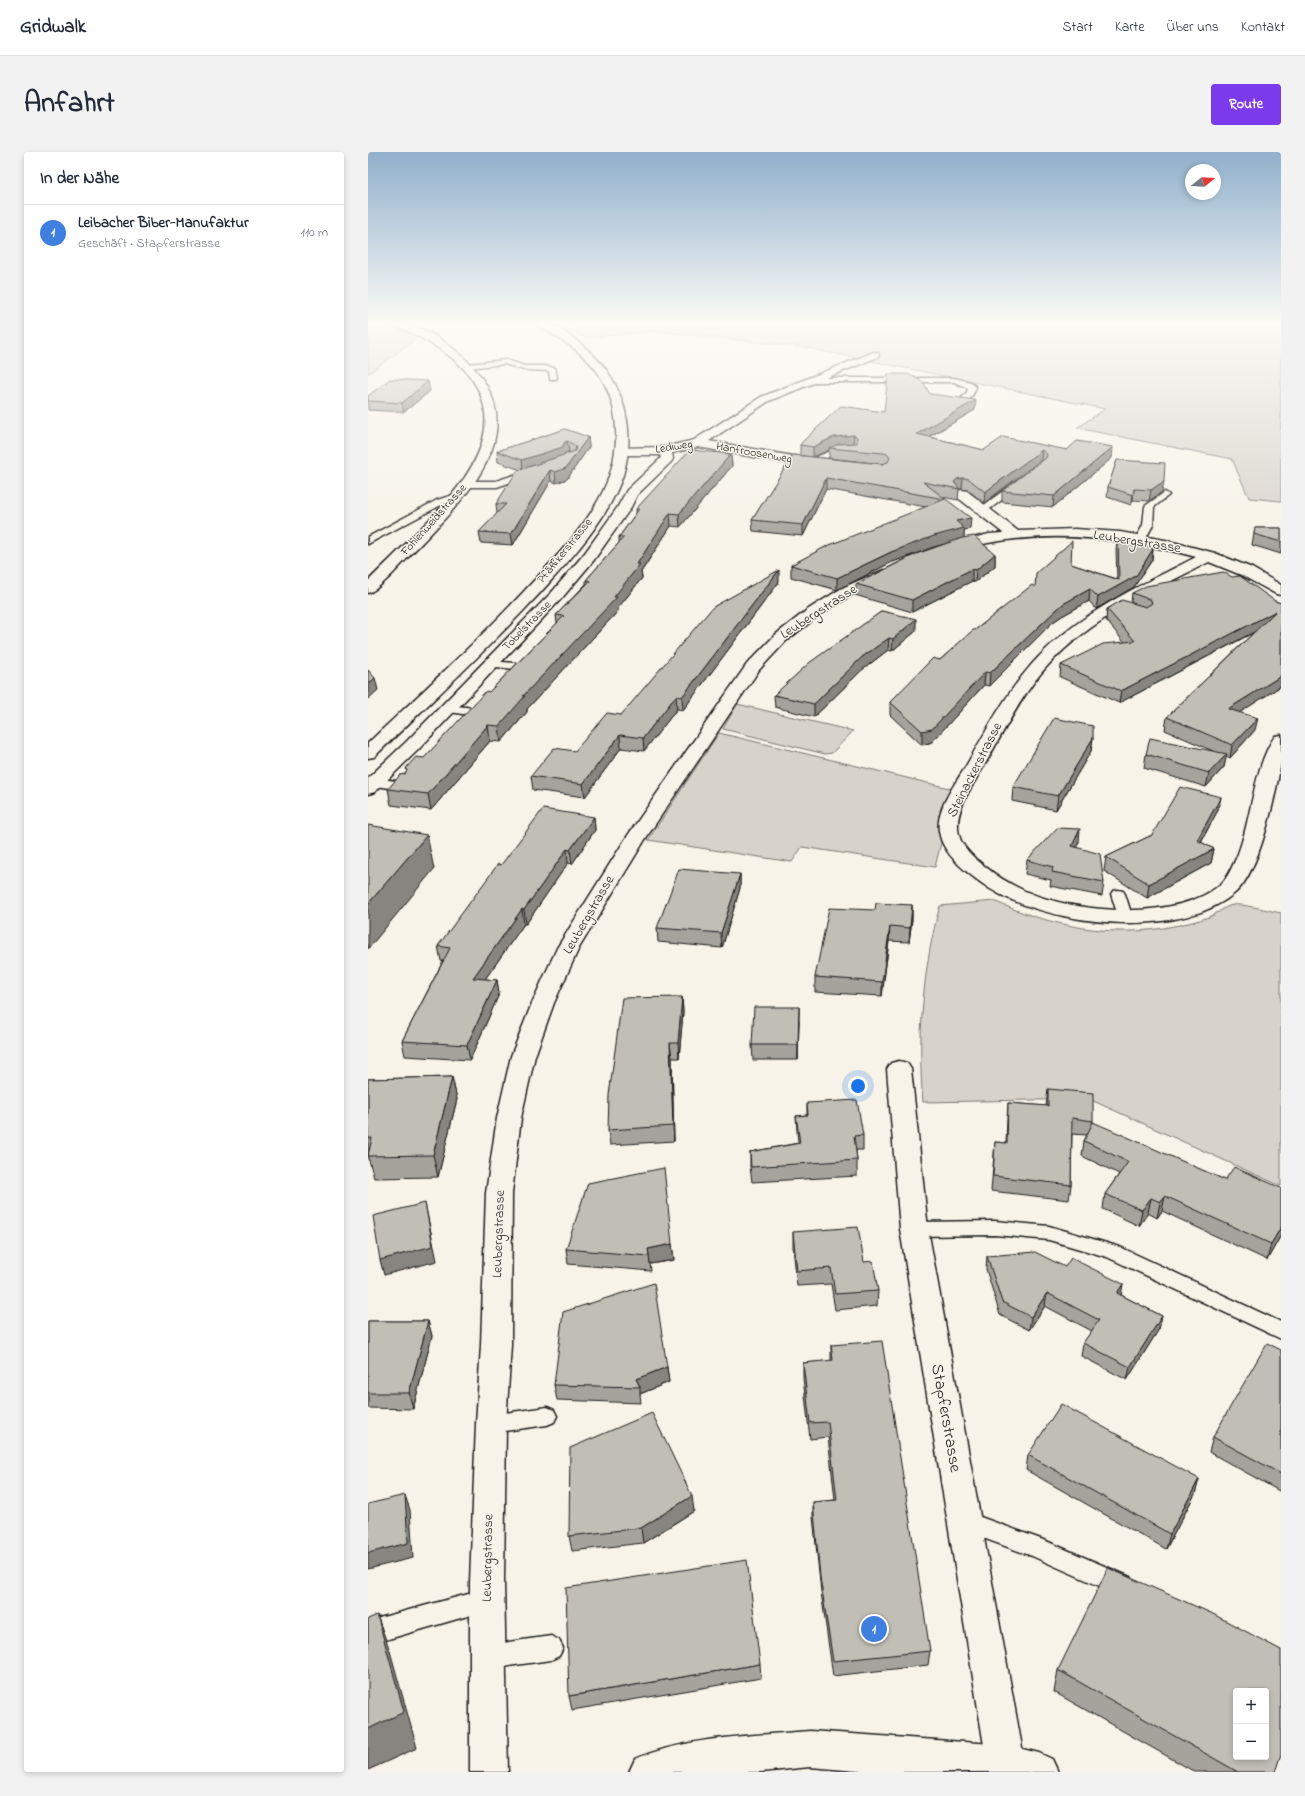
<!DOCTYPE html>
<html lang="de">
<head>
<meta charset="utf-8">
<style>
  :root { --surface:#fff; --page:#f2f2f3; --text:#1f2937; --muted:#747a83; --line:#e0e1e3; --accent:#7c3aed }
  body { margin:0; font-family:"Indie Flower",sans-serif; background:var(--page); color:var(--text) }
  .controls { position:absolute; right:12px; bottom:12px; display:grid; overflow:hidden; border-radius:4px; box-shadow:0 2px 6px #0003 }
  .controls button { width:36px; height:36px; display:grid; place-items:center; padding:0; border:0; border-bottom:1px solid var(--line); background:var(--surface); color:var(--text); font:20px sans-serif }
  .compass { position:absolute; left:817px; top:12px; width:36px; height:36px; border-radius:50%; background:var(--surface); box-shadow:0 2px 6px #0003; rotate:72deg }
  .you { position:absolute; left:490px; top:934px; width:14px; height:14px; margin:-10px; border:3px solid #fff; border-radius:50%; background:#1a73e8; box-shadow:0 0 0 6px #1a73e833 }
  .badge { display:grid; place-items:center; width:26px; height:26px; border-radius:50%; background:var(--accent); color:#fff; font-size:13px; font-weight:700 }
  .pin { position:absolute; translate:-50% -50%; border:2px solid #fff; box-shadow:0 1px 4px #0006 }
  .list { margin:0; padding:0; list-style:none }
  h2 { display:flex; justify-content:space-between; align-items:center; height:52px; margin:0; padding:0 16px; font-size:17px }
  h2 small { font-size:13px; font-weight:400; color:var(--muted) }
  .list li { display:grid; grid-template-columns:26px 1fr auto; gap:12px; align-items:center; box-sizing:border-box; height:56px; padding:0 16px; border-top:1px solid var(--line) }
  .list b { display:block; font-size:15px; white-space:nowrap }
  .list p { margin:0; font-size:13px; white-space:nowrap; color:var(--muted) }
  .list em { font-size:13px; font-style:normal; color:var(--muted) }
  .map { position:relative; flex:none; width:913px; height:1620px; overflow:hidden; border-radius:4px }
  header { display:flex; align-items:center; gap:24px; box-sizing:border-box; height:56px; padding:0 20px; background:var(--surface); border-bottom:1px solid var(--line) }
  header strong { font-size:19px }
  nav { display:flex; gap:22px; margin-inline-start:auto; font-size:14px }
  .intro { display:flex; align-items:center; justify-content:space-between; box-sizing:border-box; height:96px; padding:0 24px }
  h1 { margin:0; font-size:28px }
  .button { padding:10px 18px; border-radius:4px; background:var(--accent); color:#fff; font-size:14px; font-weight:700 }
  main { display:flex; gap:24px; padding:0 24px }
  aside { flex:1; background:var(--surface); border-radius:4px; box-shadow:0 2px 6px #0003 }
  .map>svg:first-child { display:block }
</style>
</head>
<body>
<header>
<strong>Gridwalk</strong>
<nav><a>Start</a><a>Karte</a><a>Über uns</a><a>Kontakt</a></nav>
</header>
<div class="intro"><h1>Anfahrt</h1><a class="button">Route</a></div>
<main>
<aside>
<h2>In der Nähe<small></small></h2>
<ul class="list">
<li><span class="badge" style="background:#3f7fe0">1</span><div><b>Leibacher Biber-Manufaktur</b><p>Geschäft · Stapferstrasse</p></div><em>110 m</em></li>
</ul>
</aside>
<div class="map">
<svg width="913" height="1620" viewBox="0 0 913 1620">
  <rect width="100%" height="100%" fill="#f7f3e8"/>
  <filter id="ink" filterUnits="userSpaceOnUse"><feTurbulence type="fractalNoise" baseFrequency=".025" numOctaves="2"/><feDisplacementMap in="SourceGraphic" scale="8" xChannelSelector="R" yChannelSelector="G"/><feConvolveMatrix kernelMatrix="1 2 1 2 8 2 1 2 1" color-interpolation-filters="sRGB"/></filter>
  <g filter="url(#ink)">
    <!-- green -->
    <g fill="#d7d3cb" stroke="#7a7874">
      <path d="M0 170H20L47 182 50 185 0 222Z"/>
      <path d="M209 170H913V349L881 346 864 307 709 276 737 257 435 195 288 179 217 186 207 180Z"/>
      <path d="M369 552 485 579 464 601 457 602 355 577Z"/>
      <path d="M351 581 585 637 570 674 573 691 567 715 434 695 424 710 280 688Z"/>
      <path d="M626 749C681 774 746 787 806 774 817 772 830 769 841 765 849 762 857 754 865 753 871 751 904 759 913 761V1034L721 947 555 950C549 890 555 812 572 754Z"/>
    </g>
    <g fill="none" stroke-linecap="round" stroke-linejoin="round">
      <!-- service casing -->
      <g stroke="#1c1c1c" stroke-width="3">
        <g id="service">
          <path d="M138 208 157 214H176L187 216 189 225 188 227H182L181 219 156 218 137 212 100 216 96 214 100 212Z"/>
          <path d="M440 226H586L603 230 608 235C606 243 599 252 592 255L588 253 599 240 600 236 586 230H443L439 228Z"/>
          <path d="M480 295 483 296V300L471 301 441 313 437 310 467 297Z"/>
          <path d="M164 317 168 320 167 322 129 335H99L95 332 99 329H128Z"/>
          <path d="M650 328 653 329 654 331 653 333 618 360H612L610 358 612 356Z"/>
          <path d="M797 340 801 343 786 355 785 373 777 388 775 390H769L767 388 775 373 777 354Z"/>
          <path d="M88 342 92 345 91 347 75 352 0 392V385L69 348Z"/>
          <path d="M123 509 146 511 152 514 146 517 119 514 117 512 119 510Z"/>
          <path d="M80 553 106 556 112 560 106 564 76 559 74 557 76 555Z"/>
          <path d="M6 626 35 630 39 631 41 634 39 637 35 638 2 633 0 630Z"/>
          <path d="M750 738 755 739 757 742 764 764 762 767 757 768 752 767 750 764 743 742 745 739Z"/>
          <path d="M627 1069 681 1074 752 1095 913 1170V1187L739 1105 681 1088 627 1083 546 1084 539 1082 537 1077 539 1072 546 1070Z"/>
          <path d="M179 1255 186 1258 189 1264 186 1270 179 1273 123 1281 116 1278 113 1272 116 1266 123 1263Z"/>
          <path d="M596 1359 678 1389 762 1425 766 1433 762 1441 754 1444 664 1404 588 1376 585 1369 588 1362Z"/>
          <path d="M119 1437 127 1440 131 1448 127 1456 0 1493V1469Z"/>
          <path d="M183 1484 191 1488 195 1496 191 1504 183 1508 120 1517 112 1513 108 1505 112 1497 120 1493Z"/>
        </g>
      </g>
      <!-- minor casing -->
      <g stroke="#1c1c1c" stroke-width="3">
        <g id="minor">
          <path d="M23 170C46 170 70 184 88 199 174 270 106 337 48 397 38 407 12 438 0 441V429C16 413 32 398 47 382 92 338 151 275 94 215 80 201 62 190 44 181 38 178 28 176 23 170Z"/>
          <path d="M506 200 510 201 511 203 510 205 401 249 341 289 430 305 457 308 459 311 457 314 430 313 330 295 304 301 305 307 303 310 269 343 262 357 226 408 194 446 50 598 7 640 0 642V626L38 590 184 440 216 402 249 356 259 338 293 306 292 303H253L249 302 247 299 249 296 297 295 326 288 393 245Z"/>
          <path d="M594 338 599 339 650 379 707 377 752 380 797 388 847 401 884 416 913 433V443L908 442 873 423 841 410C778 442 710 472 666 530 647 556 632 586 616 614 605 633 585 659 591 683 594 695 605 705 614 712 627 723 641 732 657 739 707 761 812 771 855 730 861 723 865 713 869 704 884 668 885 615 907 584L913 583C913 591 913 601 913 610 908 642 892 719 868 740 815 786 703 774 644 748 627 741 612 731 598 719 588 711 575 697 572 684 565 660 586 634 598 614 618 579 637 543 664 512 708 462 770 435 828 405 761 387 690 378 620 391 608 393 595 397 582 400L577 399 575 396 577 393 621 382 635 381 589 345 587 342 589 339Z"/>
          <path d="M515 418 520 419 522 422 520 425 484 443 450 464 418 489 391 518 278 686 211 796 186 851 167 904 153 966 144 1041 143 1193 138 1272 136 1430 140 1620H102V1430L108 1272 113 1193 118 1041 129 966 143 904 164 851 189 796 258 686 379 512 407 483 439 458 474 436Z"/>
          <path d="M531 909 539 911 543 917 560 1077 657 1612 653 1620H623L619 1612 532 1077 519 917 523 911Z"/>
        </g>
      </g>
      <!-- tertiary casing -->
      <g stroke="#1c1c1c" stroke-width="3">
        <path id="tertiary" d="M442 1579 638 1593 671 1601 684 1607 690 1620H501L442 1615 393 1620H261L267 1607C322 1584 384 1584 442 1579Z"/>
      </g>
      <!-- secondary casing -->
      <g stroke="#1c1c1c" stroke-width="3">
        <path id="secondary" d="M166 170C170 170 175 169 178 170 194 174 230 205 239 219 260 249 266 287 255 323 241 366 202 408 172 441 119 498 62 551 6 605L0 606V591C54 540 109 490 160 435 189 404 223 370 239 330 251 300 252 262 237 233 227 211 206 195 186 183 180 179 171 176 166 170Z"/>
      </g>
      <!-- service -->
      <use href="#service" fill="#f7f3e8" fill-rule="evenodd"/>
      <!-- minor -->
      <use href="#minor" fill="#f7f3e8" fill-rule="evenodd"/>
      <!-- tertiary -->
      <use href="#tertiary" fill="#f7f3e8" fill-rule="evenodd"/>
      <!-- secondary -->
      <use href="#secondary" fill="#f7f3e8" fill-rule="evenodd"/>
    </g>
    <!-- wall -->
    <g fill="#a5a39c" stroke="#1c1c1c" fill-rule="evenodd">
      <path d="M62 239 36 260 0 258V244Z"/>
      <path d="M562 242 607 258 561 285 616 298H699L744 306 685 355 634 350V339L674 309 673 308 616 351 600 338 594 337H591L590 348 574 345 602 377 596 378V386L627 402V414L607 430 604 429 544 460 487 443 488 432 547 402 522 411 469 438 423 425V413L558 355 458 337 435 384 385 379 384 368 425 303 515 312 461 306V298L445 305 432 304V293ZM574 393 550 401 566 395Z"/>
      <path d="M220 285 221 295 199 327 188 331 183 329 145 393 113 391 111 380 129 362 128 352 153 318 130 310 129 299ZM201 300 203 301 197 303V301Z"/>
      <path d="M363 302 364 314 312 375 303 374 273 420 274 426 250 456V459L159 557V560L133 590 122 589 63 658 23 653 20 637 56 606 189 471 188 463 218 432V428L251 391V385L268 361V357Z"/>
      <path d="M749 308 794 340 781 349 765 348 763 353 739 345 740 335Z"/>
      <path d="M887 376H913V402L884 393Z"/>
      <path d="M750 386 753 391 757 392 785 397 784 408 766 435 728 457 721 449 694 464 685 470 621 534 616 533 564 590 554 593 522 563V550L607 478 667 435 703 412 749 427 748 397Z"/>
      <path d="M411 430 315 558 309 557 276 599 253 596 217 645 165 638 163 624 207 599 253 563Z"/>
      <path d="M764 441 907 449 913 451V534L872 560 887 578 862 606 858 604 856 615 838 635 776 616 778 602 845 599 797 578 799 565 885 481 751 551 692 525 693 513 756 490 738 468 739 457 763 450Z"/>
      <path d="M514 459 548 479 524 499 520 498 494 518 446 565 407 555 406 543Z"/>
      <path d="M725 586 723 599 688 658 644 649 645 635Z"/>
      <path d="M853 645 850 658 833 690 846 697 843 711 779 746 736 719 738 705 784 683Z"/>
      <path d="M226 665 227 678 204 712 200 711 158 772H156L117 827 129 828 131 842 102 908 37 904 34 889 75 809H73L70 794 133 713Z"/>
      <path d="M711 690 708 696 736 730 734 744 682 734 683 728 657 722 659 708Z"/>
      <path d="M372 722V736L354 796 290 790 289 776Z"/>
      <path d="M544 753V767L541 790 521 789 514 844 447 840V825L507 758Z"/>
      <path d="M314 845 315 860 311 906H304L306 989 242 993 240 978Z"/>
      <path d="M431 869 430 908H385L384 893Z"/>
      <path d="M84 925 89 947 70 1025 6 1026 1 1008H0V927Z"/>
      <path d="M680 937 725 969V971L857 1028 913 1036V1083L899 1108 794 1059 789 1066 780 1061 771 1074 735 1057 737 1042 751 1022 714 1004 716 989 719 983 704 982 703 1033 701 1048 623 1039 627 990 638 991 639 966 640 951 678 954Z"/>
      <path d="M439 951 495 983V998H488L489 1008V1024L384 1030 382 1015V1000L430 991 429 979 428 964 439 963Z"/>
      <path d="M425 1080 496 1110 510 1139 509 1154 467 1158 463 1132 429 1134 425 1095Z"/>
      <path d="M304 1092 306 1108 282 1112 283 1119 200 1112 198 1097Z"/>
      <path d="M619 1104 753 1143 794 1164 791 1177 759 1228 713 1204 715 1191 724 1179 677 1154 661 1178 632 1163 618 1117Z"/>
      <path d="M0 1169H60L64 1184 45 1257 0 1256Z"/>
      <path d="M463 1193 562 1499 560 1513 465 1524 453 1440 445 1365V1350L467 1348 460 1285 442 1287 435 1226V1211L463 1209Z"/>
      <path d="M913 1198V1340L841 1300 845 1285Z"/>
      <path d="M299 1215 301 1230 272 1242 273 1251 189 1248 186 1233Z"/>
      <path d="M660 1303 831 1327 827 1342 798 1397 658 1318Z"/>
      <path d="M326 1359 275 1391 204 1399 201 1384Z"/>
      <path d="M392 1512 393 1526 204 1558 201 1544Z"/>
      <path d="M690 1518 907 1620H827L686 1540Z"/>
    </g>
    <!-- shaded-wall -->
    <g fill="#86857f" stroke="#1c1c1c">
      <path d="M60 229 62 239 36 260 34 251Z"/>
      <path d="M608 248 607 258 548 292 549 282Z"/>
      <path d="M486 283 485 294 461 296V298L445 305V295L466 285Z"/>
      <path d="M220 285 221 295 199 327 188 331 187 320 198 316Z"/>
      <path d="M199 289 201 300 197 301 196 305 155 319 154 308Z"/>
      <path d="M745 295 744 306 685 355 686 344Z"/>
      <path d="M674 298 673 308 616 351 617 340Z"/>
      <path d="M363 302 364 314 312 375 311 362Z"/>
      <path d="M182 318 183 329 145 393 143 382Z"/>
      <path d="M458 326V337L435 384V373Z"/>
      <path d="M595 326 594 337H591L586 330 589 327Z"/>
      <path d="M796 329 794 340 781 349 783 338Z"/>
      <path d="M766 337 765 348 763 353 765 343Z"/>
      <path d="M302 361 303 374 273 420 274 426 250 456V459L159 557V560L133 590 131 574 155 544 246 445Z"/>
      <path d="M603 366 602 377 596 378V387L566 395 522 411 469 438V426L588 369Z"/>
      <path d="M785 397 784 408 766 435 728 457 730 445 768 424Z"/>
      <path d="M627 402V414L607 430 608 418Z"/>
      <path d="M604 417V429L544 460V448Z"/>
      <path d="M411 418V430L315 558 314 545Z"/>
      <path d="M722 437 721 449 694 464 685 470 621 534 622 521 687 459 695 452Z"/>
      <path d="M908 459 905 470 751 551 753 539Z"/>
      <path d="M548 467V479L524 499 525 487Z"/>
      <path d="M521 486 520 498 494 518 446 565V552L494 505Z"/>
      <path d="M617 520 616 533 564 590 554 593V579Z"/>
      <path d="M913 524V534L857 570 860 557Z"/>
      <path d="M7 526 10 538 0 547V532Z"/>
      <path d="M308 544 309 557 276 599 275 586Z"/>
      <path d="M890 566 887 578 862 606 864 593Z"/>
      <path d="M120 573 122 589 63 658 60 642Z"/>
      <path d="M252 583 253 596 217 645 215 632Z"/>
      <path d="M725 586 723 599 688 658 690 644Z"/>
      <path d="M859 602 856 615 838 635 841 621Z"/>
      <path d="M853 645 850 658 826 702 829 688Z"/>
      <path d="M226 665 227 678 204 712 202 698Z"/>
      <path d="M712 677 711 690 702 708 704 694Z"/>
      <path d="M59 683 66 717 0 797V752Z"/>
      <path d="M199 697 200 711 158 772 156 758Z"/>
      <path d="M846 697 843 711 779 746 781 732Z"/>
      <path d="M372 722V736L354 796 353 781Z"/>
      <path d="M544 753V767L541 790 542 776Z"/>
      <path d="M154 757 156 772 108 840 105 826Z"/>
      <path d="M522 774 521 789 514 844V830Z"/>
      <path d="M129 828 131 842 102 908 99 893Z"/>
      <path d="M314 845 315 860 311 906 310 891Z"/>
      <path d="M431 855V869L430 908V893Z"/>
      <path d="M302 891 304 906 306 989 305 974Z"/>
      <path d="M84 925 89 947 70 1025 65 1003Z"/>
      <path d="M797 1044 794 1059 789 1066 792 1050Z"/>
      <path d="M783 1046 780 1061 771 1074 774 1058Z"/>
      <path d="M57 1051 69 1109 16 1123 12 1108Z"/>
      <path d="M913 1075V1083L899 1108 903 1092Z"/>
      <path d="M304 1092 306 1108 282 1112 280 1097Z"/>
      <path d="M755 1132 753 1145 749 1141Z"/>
      <path d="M679 1141 677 1154 661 1178 663 1165Z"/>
      <path d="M794 1164 791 1177 759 1228 762 1215Z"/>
      <path d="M60 1169 64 1184 45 1257 41 1241Z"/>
      <path d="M299 1215 301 1230 272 1242V1235L268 1227Z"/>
      <path d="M831 1327 827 1342 798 1397 802 1382Z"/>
      <path d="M37 1343 42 1358 45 1406 0 1417V1401Z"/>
      <path d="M324 1344 326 1359 275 1391 273 1376Z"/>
      <path d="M9 1463 22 1499 49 1596 0 1618V1577Z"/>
    </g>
    <!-- building -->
    <g fill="#c0beb5" stroke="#1c1c1c" fill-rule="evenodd">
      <path d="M520 222H540L555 230 562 242 608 248 549 282 616 298 635 285 699 298 709 289 745 295 686 344 634 339 678 306 679 302 674 298 617 340 601 327 595 326 589 327 586 330 591 337 555 330 603 366 588 369 596 376 566 384 523 400 469 426 423 413 459 394 577 347 458 326 435 373 384 368 425 303 514 312 520 310 522 306 519 302 515 301 461 296 471 292 489 291V285L486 283 466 285 445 295 432 293 435 289 473 254 516 260Z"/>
      <path d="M22 227 60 229 34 251 0 249V244Z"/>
      <path d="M197 277 220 285 198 316 187 320 182 318 143 382 111 380 138 352H128L149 319 207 299 208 294 199 289 196 291 195 295 154 308 129 299Z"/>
      <path d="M322 298 363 302 311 362 302 361 269 412H272L246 445H249L155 544H157L131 574 120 573 60 642 20 637 32 623 37 622 39 619 38 616 48 605 56 606 118 539 121 540 196 464 188 463 222 429 218 428 256 385H251L271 357H268Z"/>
      <path d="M749 308 797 311 796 329 783 338 766 337 765 343 740 335Z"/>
      <path d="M887 376H913V390L886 382Z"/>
      <path d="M606 384 627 402 608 418 604 417 544 448 488 432 548 402 594 386Z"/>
      <path d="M750 386 753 391 757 392 764 388 785 397 768 424 730 445 722 437 695 452 687 459 622 521 617 520 564 577 554 579 522 550 565 506 572 508 605 478H607L664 433 667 435 668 421 704 389 703 412 751 428Z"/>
      <path d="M411 418 314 545 308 544 275 586 252 583 215 632 163 624 186 596 207 599 239 561 253 563 345 455Z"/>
      <path d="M855 420 864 425 872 424 907 449 913 451V524L860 557 890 566 864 593 799 565 908 459 753 539 693 513 735 492 767 489 739 457 754 448 778 455 784 451 783 448 764 441 778 434Z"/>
      <path d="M514 459 548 467 525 487 521 486 494 505 446 552 406 543 441 511Z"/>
      <path d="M0 518 7 526 0 532Z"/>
      <path d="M686 566 725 574V586L690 644 645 635Z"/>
      <path d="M782 586 859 602 841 621 778 602Z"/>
      <path d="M812 635 853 645 829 688 846 697 781 732 738 705 784 683Z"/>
      <path d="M175 657 226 665 202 698 199 697 156 758 154 757 105 826 129 828 99 893 34 889 82 796 70 794 130 712 133 713Z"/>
      <path d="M0 673 59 683 0 752Z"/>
      <path d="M689 676 712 677 704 694 732 702 736 730 684 720 685 715 659 708Z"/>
      <path d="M311 717 372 722 353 781 289 776Z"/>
      <path d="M508 751 544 753 542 776 522 774 514 830 447 825 461 756 507 758Z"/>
      <path d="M314 845 310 891H302L305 974 240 978 241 943 254 846Z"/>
      <path d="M386 855H431L430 893H384Z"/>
      <path d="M84 925 65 1003 0 1004 4 986H0V927Z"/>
      <path d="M680 937 725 941V969L704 966 703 1033 625 1024 627 990 639 991 640 951 680 954Z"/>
      <path d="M489 948 495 983 486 984 489 1008 383 1015 382 1000 432 991 428 964 440 963 439 951Z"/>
      <path d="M725 970 857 1028 866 1015 913 1036V1075L903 1092 797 1044 792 1050 783 1046 774 1058 737 1042 760 1010 716 989Z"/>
      <path d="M296 1016 304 1092 280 1097 281 1104 198 1097 220 1031Z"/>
      <path d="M57 1051 65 1094 12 1108 5 1064Z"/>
      <path d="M490 1075 496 1110 505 1109 510 1139 467 1142 463 1116 429 1119 425 1080Z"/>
      <path d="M667 1100 697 1115 703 1106 755 1132 749 1141 794 1164 762 1215 715 1191 731 1168 679 1141 663 1165 634 1150 619 1104Z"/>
      <path d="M286 1131 299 1215 268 1227 272 1235 186 1233 195 1160Z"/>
      <path d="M0 1169H60L41 1241H0Z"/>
      <path d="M514 1189 562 1499 465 1509 452 1425 445 1350 469 1348 460 1270 442 1271 435 1211 465 1208 463 1193Z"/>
      <path d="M899 1191 913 1198V1322L845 1285Z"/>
      <path d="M693 1252 831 1327 802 1382 660 1303Z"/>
      <path d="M284 1261 324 1344 273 1376 201 1384 202 1296Z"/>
      <path d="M37 1343 40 1391 0 1401V1352Z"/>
      <path d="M379 1408 392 1512 201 1544 198 1436Z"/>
      <path d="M740 1416 843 1461 913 1498V1602L907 1620H870L690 1518ZM868 1539H898V1605H868Z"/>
      <path d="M9 1463 36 1560 0 1577V1467Z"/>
    </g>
  </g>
  <!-- sky -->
  <linearGradient id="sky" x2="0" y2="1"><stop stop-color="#90b0cc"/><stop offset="0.43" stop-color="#fbfaf5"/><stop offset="1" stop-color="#fbfaf5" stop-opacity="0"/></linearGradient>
  <rect width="913" height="397" fill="url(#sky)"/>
  <g text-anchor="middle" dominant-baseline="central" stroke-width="3" stroke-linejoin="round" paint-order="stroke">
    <!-- far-street labels -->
    <g font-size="12" fill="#1c1c1c" stroke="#f7f3e8">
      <text transform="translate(306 295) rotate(-9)">Lediweg</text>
      <text transform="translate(386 301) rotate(10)">Hanfroosenweg</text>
      <text transform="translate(66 368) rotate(-48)">Fohlenweidstrasse</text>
      <text transform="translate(197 399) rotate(-51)">Pfäffikerstrasse</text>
      <text transform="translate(159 474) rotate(-46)">Tobelstrasse</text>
    </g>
    <!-- street labels -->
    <g font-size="14" fill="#1c1c1c" stroke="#f7f3e8">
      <text transform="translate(769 390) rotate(9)">Leubergstrasse</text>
      <text transform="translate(451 460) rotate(-33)">Leubergstrasse</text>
      <text transform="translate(607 618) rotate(-63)">Steinackerstrasse</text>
      <text transform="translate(221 763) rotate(-60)">Leubergstrasse</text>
      <text transform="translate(131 1082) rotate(-88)">Leubergstrasse</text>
      <text transform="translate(120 1406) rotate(-89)">Leubergstrasse</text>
    </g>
    <!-- near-street labels -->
    <g font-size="17" fill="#1c1c1c" stroke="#f7f3e8">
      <text transform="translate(578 1266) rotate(80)">Stapferstrasse</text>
    </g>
  </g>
</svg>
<div class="controls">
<button>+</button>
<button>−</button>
</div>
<svg class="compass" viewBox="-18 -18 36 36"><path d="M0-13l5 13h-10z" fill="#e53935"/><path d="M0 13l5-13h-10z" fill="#747a83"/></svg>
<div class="you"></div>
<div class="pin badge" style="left:506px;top:1477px;background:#3f7fe0">1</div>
</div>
</main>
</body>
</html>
